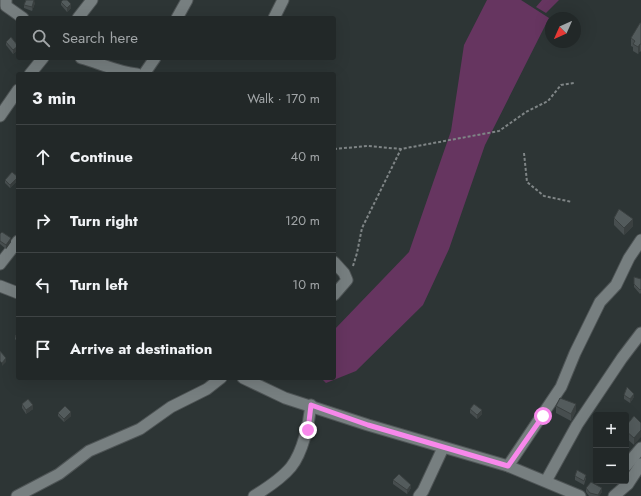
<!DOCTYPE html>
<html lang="en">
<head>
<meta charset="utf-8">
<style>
  :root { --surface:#222828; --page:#2a3030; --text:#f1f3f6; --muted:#a2a6a8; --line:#3f4445 }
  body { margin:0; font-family:Jost,sans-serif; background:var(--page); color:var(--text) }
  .controls { position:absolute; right:12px; bottom:12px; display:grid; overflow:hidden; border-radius:4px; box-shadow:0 4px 16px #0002 }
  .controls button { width:36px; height:36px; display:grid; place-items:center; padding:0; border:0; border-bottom:1px solid var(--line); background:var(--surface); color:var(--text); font:20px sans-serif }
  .compass { position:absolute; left:545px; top:12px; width:36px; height:36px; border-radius:50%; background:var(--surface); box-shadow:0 4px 16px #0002; rotate:225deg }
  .stop { position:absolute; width:12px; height:12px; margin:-9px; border:3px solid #f888eb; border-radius:50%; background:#fff }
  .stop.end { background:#f888eb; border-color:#fff; box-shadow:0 1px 4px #0008 }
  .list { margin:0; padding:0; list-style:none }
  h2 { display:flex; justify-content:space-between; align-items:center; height:52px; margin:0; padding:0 16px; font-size:17px }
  h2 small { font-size:13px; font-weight:400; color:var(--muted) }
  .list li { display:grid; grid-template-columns:26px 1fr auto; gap:12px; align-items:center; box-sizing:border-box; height:64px; padding:0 16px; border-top:1px solid var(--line) }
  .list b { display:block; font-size:15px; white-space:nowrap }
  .list em { font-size:13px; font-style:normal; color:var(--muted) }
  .icon { flex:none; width:22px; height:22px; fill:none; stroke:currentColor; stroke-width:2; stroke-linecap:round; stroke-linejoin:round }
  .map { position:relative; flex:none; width:641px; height:496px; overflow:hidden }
  .search { position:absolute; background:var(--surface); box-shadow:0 4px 16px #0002; left:16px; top:16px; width:320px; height:44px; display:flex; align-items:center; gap:10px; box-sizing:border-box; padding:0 14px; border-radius:4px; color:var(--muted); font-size:15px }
  .panel { position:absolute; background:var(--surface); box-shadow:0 4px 16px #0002; left:16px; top:72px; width:320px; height:308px; border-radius:4px }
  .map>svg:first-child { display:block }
</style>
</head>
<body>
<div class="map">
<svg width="641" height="496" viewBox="0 0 641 496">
  <rect width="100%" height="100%" fill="#2d3535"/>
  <!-- green -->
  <g fill="#663560">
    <path d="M487 0H521L549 18 485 145 449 249 423 305 356 371 326 383 321 378H334V330L409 252 451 131 464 45Z"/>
    <path d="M542 0H559L546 13 536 7Z"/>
  </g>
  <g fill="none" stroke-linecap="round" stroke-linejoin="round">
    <!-- minor casing -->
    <g stroke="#4e5455" stroke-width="13">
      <g id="minor">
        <path d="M6 0V6L23 18"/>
        <path d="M78 18 92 0"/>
        <path d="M177 18 187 0"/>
        <path d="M274 18 283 0"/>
        <path d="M81 58C100 63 117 72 137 74"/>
        <path d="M30 74 43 58"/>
        <path d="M144 74 155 58"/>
        <path d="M0 116 18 90"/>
        <path d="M334 262 344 273 347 280 334 295"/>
        <path d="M0 264 18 241"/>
        <path d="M0 286 18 293"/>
        <path d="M243 378 285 398 368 425 508 466 580 496"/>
        <path d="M508 466 561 387 575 353 600 302 616 285 629 258 641 240"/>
        <path d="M626 466 641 448"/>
        <path d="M546 481 577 425 622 358 641 333"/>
        <path d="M17 496 59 474 89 451 140 429 171 407 207 389 221 378"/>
        <path d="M254 496C267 488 282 478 291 467 303 452 309 423 311 405"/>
        <path d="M419 496 423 491 443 448"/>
        <path d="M614 496 628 484 641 464"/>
      </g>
    </g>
    <!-- path -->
    <g stroke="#7f8586" stroke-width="2" stroke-dasharray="3 2" stroke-linecap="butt">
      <path d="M334 149 368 146 401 149 499 131 526 112 548 101 561 85 574 83"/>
      <path d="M524 153 527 182 544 196 572 202"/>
      <path d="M353 266 357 253 362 228 401 149"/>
    </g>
    <!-- minor -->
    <use href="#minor" stroke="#777f80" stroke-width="11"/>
  </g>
  <!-- wall -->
  <g fill="#474e4f">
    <path d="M61 2 71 8 67 12 61 5Z"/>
    <path d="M35 3 32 11 24 8V5Z"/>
    <path d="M641 23V52L640 51 638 54 633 51V47L631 46V38Z"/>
    <path d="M6 42 18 50 13 54 6 45Z"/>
    <path d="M5 180H18L10 188 5 183Z"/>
    <path d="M614 218 633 226 624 235 614 225Z"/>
    <path d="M0 234 11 242 6 249 0 244Z"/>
    <path d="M641 279V293L640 294 634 287V284Z"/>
    <path d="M18 333V343L15 339V336Z"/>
    <path d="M624 395 634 397 630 403 624 399Z"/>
    <path d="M22 404 33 409 26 414 22 408Z"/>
    <path d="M556 406 576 411 571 421 556 413Z"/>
    <path d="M470 409 482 414 477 419 470 413Z"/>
    <path d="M58 413 71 416 64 422 58 416Z"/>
    <path d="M634 416V445L626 438V426Z"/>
    <path d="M575 476 586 478 584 485 575 480Z"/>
    <path d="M393 480 411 488 407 494 393 484Z"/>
    <path d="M586 488 602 492 599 496H589L586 492Z"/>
  </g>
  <!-- shaded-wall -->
  <g fill="#3a4040">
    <path d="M34 0 35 3 32 11V7Z"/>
    <path d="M71 4V8L67 12V8Z"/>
    <path d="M640 44V51L638 54V47Z"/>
    <path d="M18 46V50L13 54V50Z"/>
    <path d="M18 177V180L10 188V185Z"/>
    <path d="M633 219V226L624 235V228Z"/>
    <path d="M11 238V242L6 249V245Z"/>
    <path d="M6 358V362L2 366V363Z"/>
    <path d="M634 394V397L630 403V399Z"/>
    <path d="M576 404V411L571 421V414Z"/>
    <path d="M33 405V409L26 414V410Z"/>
    <path d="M482 410V414L477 419V415Z"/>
    <path d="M71 412V416L64 422V419Z"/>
    <path d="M641 430V437L634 445V438Z"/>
    <path d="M411 485V488L407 494V490Z"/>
    <path d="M602 488V492L599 496H598Z"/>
  </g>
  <!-- building -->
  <g fill="#535b5c" stroke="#3a4040">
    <path d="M26 0H34L32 7 24 5Z"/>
    <path d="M63 0H67L71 4 67 8 61 2Z"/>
    <path d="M640 23H641V44H640L638 47 633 44 635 41 631 38Z"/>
    <path d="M11 37 18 46 13 50 6 42Z"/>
    <path d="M12 172 18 177 10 185 5 180Z"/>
    <path d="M619 209 633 219 624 228 614 218Z"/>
    <path d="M2 232 11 238 6 245 0 241V234Z"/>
    <path d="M634 277 641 279V289L640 290 634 284Z"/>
    <path d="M18 333V340L15 336Z"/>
    <path d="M0 351 6 358 2 363 0 361Z"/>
    <path d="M627 387 634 394 630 399 624 395Z"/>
    <path d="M560 398 576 404 571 414 556 406Z"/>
    <path d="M28 399 33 405 26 410 22 404Z"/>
    <path d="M474 404 482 410 477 415 470 409Z"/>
    <path d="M65 406 71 412 64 419 58 413Z"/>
    <path d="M634 416 641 423V430L634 438 626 431V426Z"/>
    <path d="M577 470 586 475 584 481 575 476Z"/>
    <path d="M399 474 411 485 407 490 393 480Z"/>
    <path d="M591 482 602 488 598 495 590 493 586 488Z"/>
  </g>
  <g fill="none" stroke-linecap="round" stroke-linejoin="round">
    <!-- route -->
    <path stroke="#f888eb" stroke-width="5" d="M308 430 311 405 368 425 508 466 543 416"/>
  </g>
</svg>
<div class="controls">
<button>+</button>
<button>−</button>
</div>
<svg class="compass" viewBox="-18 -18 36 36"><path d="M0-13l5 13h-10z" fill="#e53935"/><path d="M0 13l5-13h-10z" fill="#a2a6a8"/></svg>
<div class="stop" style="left:543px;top:416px"></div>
<div class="stop end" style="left:308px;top:430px"></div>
<div class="search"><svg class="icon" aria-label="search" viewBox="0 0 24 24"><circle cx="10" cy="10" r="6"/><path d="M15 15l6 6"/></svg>Search here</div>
<section class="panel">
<h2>3 min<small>Walk · 170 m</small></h2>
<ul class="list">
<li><svg class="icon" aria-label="ahead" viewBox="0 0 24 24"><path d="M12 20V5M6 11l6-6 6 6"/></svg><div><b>Continue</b></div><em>40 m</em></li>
<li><svg class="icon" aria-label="right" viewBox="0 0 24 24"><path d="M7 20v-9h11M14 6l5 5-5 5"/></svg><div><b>Turn right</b></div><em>120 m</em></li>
<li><svg class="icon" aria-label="left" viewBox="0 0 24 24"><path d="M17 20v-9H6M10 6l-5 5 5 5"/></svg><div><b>Turn left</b></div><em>10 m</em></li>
<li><svg class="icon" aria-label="arrive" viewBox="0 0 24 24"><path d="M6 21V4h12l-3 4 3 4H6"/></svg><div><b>Arrive at destination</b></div></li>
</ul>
</section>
</div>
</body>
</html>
